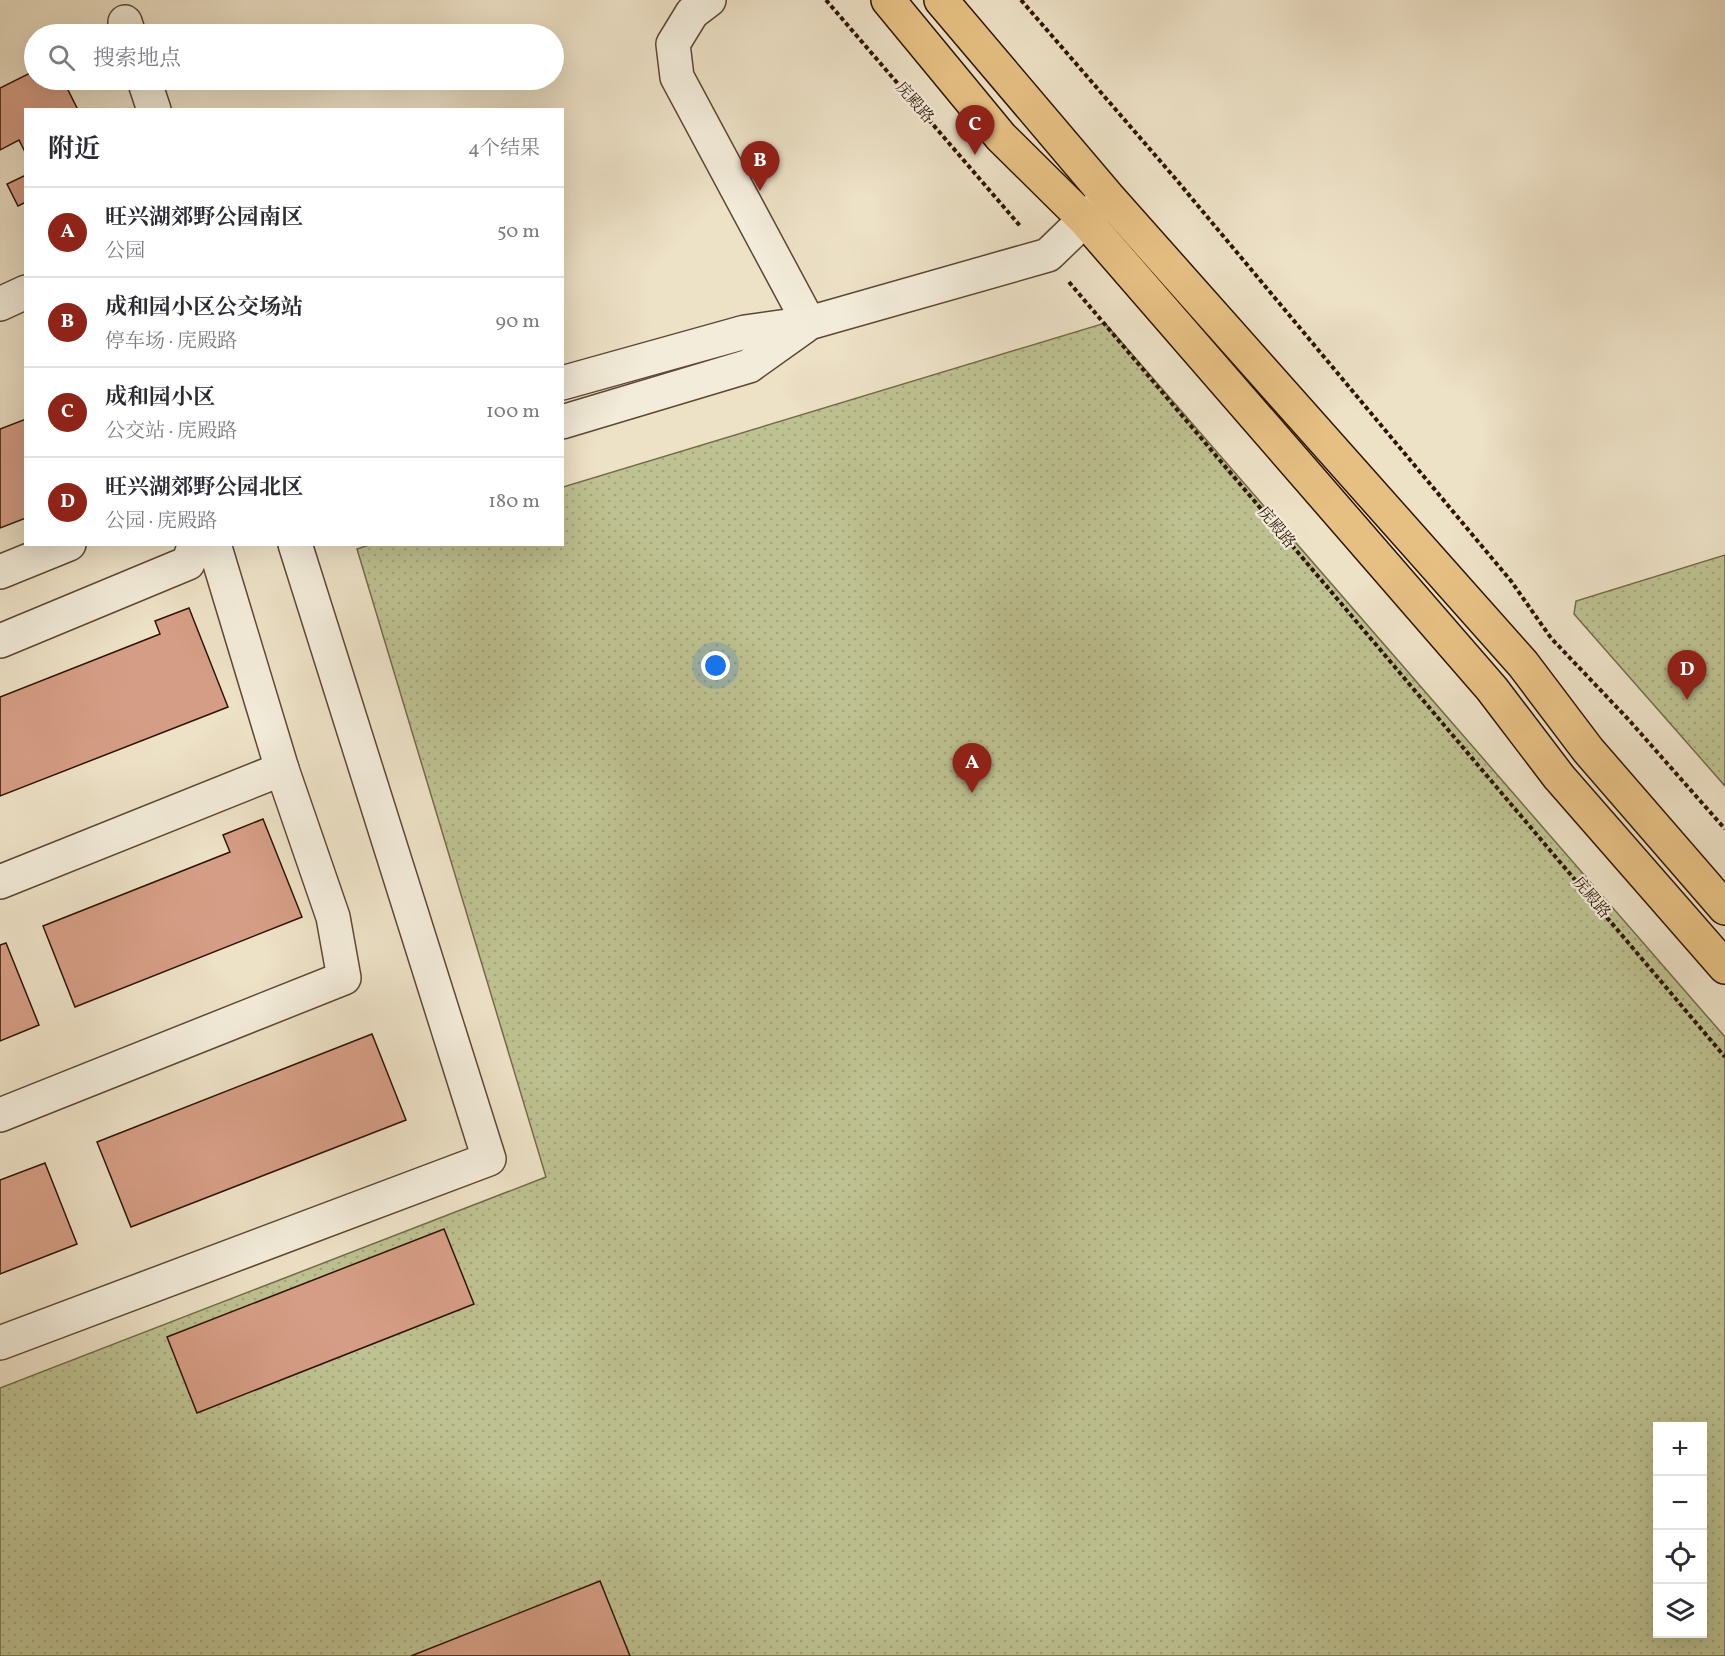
<!DOCTYPE html>
<html lang="zh">
<head>
<meta charset="utf-8">
<style>
  :root { --surface:#fff; --page:#f7f7f7; --text:#2b2b33; --muted:#7c7c81; --line:#e1e1e2; --accent:#8f2418 }
  body { margin:0; font-family:Vollkorn,"Noto Serif SC",serif; background:var(--page); color:var(--text) }
  .controls { position:absolute; right:18px; bottom:18px; display:grid; overflow:hidden; border-radius:0px; box-shadow:0 6px 24px #0002 }
  .controls button { width:54px; height:54px; display:grid; place-items:center; padding:0; border:0; border-bottom:2px solid var(--line); background:var(--surface); color:var(--text); font:30px sans-serif }
  .you { position:absolute; left:716px; top:666px; width:21px; height:21px; margin:-15px; border:4px solid #fff; border-radius:50%; background:#1a73e8; box-shadow:0 0 0 9px #1a73e833 }
  .badge { display:grid; place-items:center; width:39px; height:39px; border-radius:50%; background:var(--accent); color:#fff; font-size:20px; font-weight:700 }
  .pin { position:absolute; translate:-50% -50px; filter:drop-shadow(0 2px 3px #0008) }
  .pin::after { content:''; position:absolute; top:32px; width:21px; height:18px; background:inherit; clip-path:polygon(0 0,100% 0,50% 100%) }
  .list { margin:0; padding:0; list-style:none }
  h2 { display:flex; justify-content:space-between; align-items:center; height:78px; margin:0; padding:0 24px; font-size:26px }
  h2 small { font-size:20px; font-weight:400; color:var(--muted) }
  .list li { display:grid; grid-template-columns:39px 1fr auto; gap:18px; align-items:center; box-sizing:border-box; height:90px; padding:0 24px; border-top:2px solid var(--line) }
  .list b { display:block; font-size:22px; white-space:nowrap }
  .list p { margin:0; font-size:20px; white-space:nowrap; color:var(--muted) }
  .list em { font-size:20px; font-style:normal; color:var(--muted) }
  .icon { flex:none; width:33px; height:33px; fill:none; stroke:currentColor; stroke-width:2; stroke-linecap:round; stroke-linejoin:round }
  .map { position:relative; flex:none; width:1725px; height:1656px; overflow:hidden }
  .search { position:absolute; background:var(--surface); box-shadow:0 6px 24px #0002; left:24px; top:24px; width:540px; height:66px; display:flex; align-items:center; gap:15px; box-sizing:border-box; padding:0 21px; border-radius:33px; color:var(--muted); font-size:22px }
  .panel { position:absolute; background:var(--surface); box-shadow:0 6px 24px #0002; left:24px; top:108px; width:540px; height:438px; border-radius:0px }
  .map>svg:first-child { display:block }
</style>
</head>
<body>
<div class="map">
<svg width="1725" height="1656" viewBox="0 0 1725 1656">
  <defs>
    <pattern id="green-dots" width="8" height="8" patternUnits="userSpaceOnUse" patternTransform="scale(1.5)"><rect width="8" height="8" fill="#bec191"/><path d="M2 2h.1M6 6h.1" fill="none" stroke="#a4a57b" stroke-width="1.8" stroke-linecap="round"/></pattern>
  </defs>
  <rect width="100%" height="100%" fill="#ede1c6"/>
  <filter id="stains"><feTurbulence type="fractalNoise" baseFrequency=".00333" numOctaves="4"/><feColorMatrix values="0 0 0 0 .2 0 0 0 0 .09 0 0 0 0 .02 0 0 0 .5 -.17"/></filter>
  <radialGradient id="worn" r=".72"><stop offset=".6" stop-color="#630" stop-opacity="0"/><stop offset="1" stop-color="#630" stop-opacity=".3"/></radialGradient>
  <!-- green -->
  <g fill="url(#green-dots)" stroke="#766a4a" stroke-width="1.5" fill-rule="evenodd">
    <path d="M1105 323 1725 1037V1656H0V1388L546 1177 357 549 372 544H562L563 487ZM1658 1426H1702V1634H1658Z"/>
    <path d="M1725 555V786L1574 614 1576 601Z"/>
  </g>
  <!-- building -->
  <g fill="#d59d85" stroke="#2e1404" stroke-width="1.5">
    <path d="M32 72 34 80H63L78 110H26V154L19 140 0 150V88Z"/>
    <path d="M26 175V202L18 206 7 184Z"/>
    <path d="M26 419V518L0 528V429Z"/>
    <path d="M189 608 228 707 0 796V697L160 634 155 621Z"/>
    <path d="M263 819 302 917 75 1007 43 926 230 852 223 835Z"/>
    <path d="M6 943 39 1025 0 1041V945Z"/>
    <path d="M372 1034 406 1120 131 1227 97 1142Z"/>
    <path d="M45 1163 77 1244 0 1274V1180Z"/>
    <path d="M444 1229 474 1304 197 1413 167 1337Z"/>
    <path d="M600 1581 630 1656H411Z"/>
  </g>
  <g fill="none" stroke-linecap="round" stroke-linejoin="round">
    <!-- minor casing -->
    <g stroke="#5e4734" stroke-width="36">
      <g id="minor">
        <path d="M709 0 692 13 673 44 677 77 809 323"/>
        <path d="M125 22 129 34"/>
        <path d="M144 80 154 110"/>
        <path d="M0 304 26 292"/>
        <path d="M562 383 745 332 809 323 1048 255 1106 199"/>
        <path d="M562 422 749 366 805 326"/>
        <path d="M0 572 69 544"/>
        <path d="M0 641 188 563 195 544"/>
        <path d="M0 882 282 769"/>
        <path d="M0 1115 344 978 333 917 282 769 214 544"/>
        <path d="M0 1343 489 1159 295 544"/>
      </g>
    </g>
    <!-- major casing -->
    <g stroke="#2e1404" stroke-width="36">
      <g id="major">
        <path d="M888 0 1001 137 1084 219 1492 689 1559 777 1725 967"/>
        <path d="M941 0 1108 197 1523 664 1588 750 1725 908"/>
      </g>
    </g>
    <!-- path -->
    <g stroke="#2e1404" stroke-width="4" stroke-dasharray="4.5 3" stroke-linecap="butt">
      <path d="M826 0 1021 227"/>
      <path d="M1021 0 1174 177 1511 581 1551 638 1628 719 1725 829"/>
      <path d="M1069 282 1725 1057"/>
    </g>
    <!-- minor -->
    <use href="#minor" stroke="#f3ecda" stroke-width="33"/>
    <!-- major -->
    <use href="#major" stroke="#e6c083" stroke-width="33"/>
  </g>
  <g text-anchor="middle" dominant-baseline="central" stroke-width="4.5" stroke-linejoin="round" paint-order="stroke">
    <!-- street labels -->
    <g font-size="16" fill="#2e1404" stroke="#f3ecda">
      <text transform="translate(914 103) rotate(49)">庑殿路</text>
      <text transform="translate(1276 528) rotate(50)">庑殿路</text>
      <text transform="translate(1591 898) rotate(50)">庑殿路</text>
    </g>
  </g>
  <rect width="100%" height="100%" filter="url(#stains)"/>
  <rect width="100%" height="100%" fill="url(#worn)"/>
</svg>
<div class="controls">
<button>+</button>
<button>−</button>
<button><svg class="icon" aria-label="locate" viewBox="0 0 24 24"><circle cx="12" cy="12" r="6"/><path d="M12 2v4M12 18v4M2 12h4M18 12h4"/></svg></button>
<button><svg class="icon" aria-label="layers" viewBox="0 0 24 24"><path d="M12 4l9 5-9 5-9-5zM3 14l9 5 9-5"/></svg></button>
</div>
<div class="you"></div>
<div class="pin badge" style="left:972px;top:793px">A</div>
<div class="pin badge" style="left:760px;top:191px">B</div>
<div class="pin badge" style="left:975px;top:155px">C</div>
<div class="pin badge" style="left:1687px;top:700px">D</div>
<div class="search"><svg class="icon" aria-label="search" viewBox="0 0 24 24"><circle cx="10" cy="10" r="6"/><path d="M15 15l6 6"/></svg>搜索地点</div>
<section class="panel">
<h2>附近<small>4个结果</small></h2>
<ul class="list">
<li><span class="badge">A</span><div><b>旺兴湖郊野公园南区</b><p>公园</p></div><em>50 m</em></li>
<li><span class="badge">B</span><div><b>成和园小区公交场站</b><p>停车场 · 庑殿路</p></div><em>90 m</em></li>
<li><span class="badge">C</span><div><b>成和园小区</b><p>公交站 · 庑殿路</p></div><em>100 m</em></li>
<li><span class="badge">D</span><div><b>旺兴湖郊野公园北区</b><p>公园 · 庑殿路</p></div><em>180 m</em></li>
</ul>
</section>
</div>
</body>
</html>
